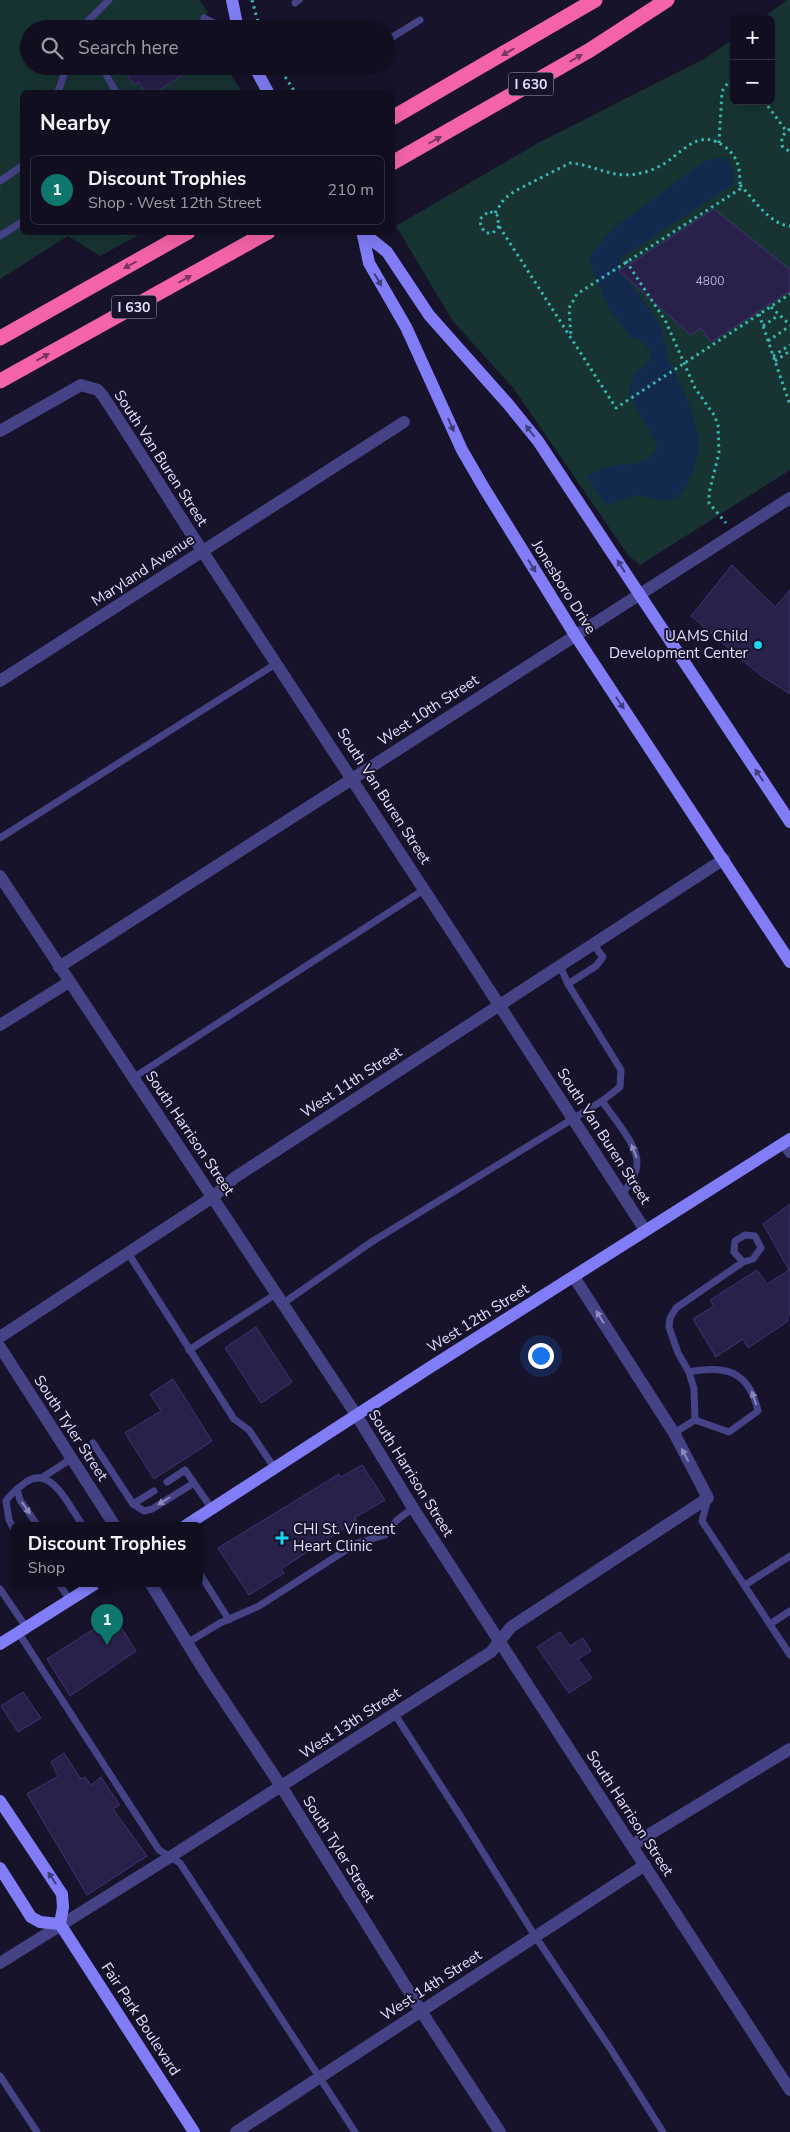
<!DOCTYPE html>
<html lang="en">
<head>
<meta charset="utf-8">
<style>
  :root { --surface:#110e20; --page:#1a1729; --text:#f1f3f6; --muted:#9c9ca5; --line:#302e3e; --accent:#0f766e }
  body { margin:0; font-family:"Nunito Sans",sans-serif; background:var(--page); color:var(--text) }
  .controls { position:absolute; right:15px; top:15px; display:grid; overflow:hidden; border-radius:8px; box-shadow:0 5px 20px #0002 }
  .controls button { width:45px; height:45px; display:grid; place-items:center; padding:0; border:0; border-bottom:1px solid var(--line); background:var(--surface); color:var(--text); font:25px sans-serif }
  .you { position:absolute; left:540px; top:1355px; width:18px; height:18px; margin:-12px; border:4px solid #fff; border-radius:50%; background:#1a73e8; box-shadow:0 0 0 8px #1a73e833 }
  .badge { display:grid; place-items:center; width:32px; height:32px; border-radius:50%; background:var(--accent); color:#fff; font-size:16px; font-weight:700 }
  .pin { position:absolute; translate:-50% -41px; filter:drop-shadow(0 1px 2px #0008) }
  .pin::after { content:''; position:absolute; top:26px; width:18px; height:15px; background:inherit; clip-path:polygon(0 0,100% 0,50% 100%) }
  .popup { position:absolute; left:11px; top:1522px; width:192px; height:65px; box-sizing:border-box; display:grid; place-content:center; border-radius:8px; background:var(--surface); filter:drop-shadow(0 1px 4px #0005); font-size:16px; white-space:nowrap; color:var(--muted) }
  .popup b { font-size:19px; color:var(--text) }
  .popup::after { content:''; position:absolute; left:50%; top:100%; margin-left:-10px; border:10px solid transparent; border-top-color:var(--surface) }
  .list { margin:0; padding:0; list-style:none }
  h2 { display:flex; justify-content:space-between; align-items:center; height:65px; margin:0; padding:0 20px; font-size:21px }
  h2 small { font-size:16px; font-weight:400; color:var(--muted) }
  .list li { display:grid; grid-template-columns:32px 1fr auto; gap:15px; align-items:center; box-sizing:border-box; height:70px; margin:0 10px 10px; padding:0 10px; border:1px solid var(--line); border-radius:8px }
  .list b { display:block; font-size:19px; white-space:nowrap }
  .list p { margin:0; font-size:16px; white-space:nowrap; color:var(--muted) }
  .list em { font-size:16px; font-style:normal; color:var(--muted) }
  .icon { flex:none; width:28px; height:28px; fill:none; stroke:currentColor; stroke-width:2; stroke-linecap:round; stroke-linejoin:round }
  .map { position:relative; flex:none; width:790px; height:2132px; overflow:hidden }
  .search { position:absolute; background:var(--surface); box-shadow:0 5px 20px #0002; left:20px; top:20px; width:375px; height:55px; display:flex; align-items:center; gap:12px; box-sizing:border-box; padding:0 18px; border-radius:28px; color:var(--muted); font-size:19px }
  .panel { position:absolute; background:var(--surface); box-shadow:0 5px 20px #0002; left:20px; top:90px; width:375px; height:145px; border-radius:8px }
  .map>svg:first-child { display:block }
</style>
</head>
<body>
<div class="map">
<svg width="790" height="2132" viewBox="0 0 790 2132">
  <rect width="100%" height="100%" fill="#17132b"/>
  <!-- green -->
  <g fill="#173433">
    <path d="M0 0H199L208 12 201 24 204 29H29V66H226L242 92H22V232L142 233 100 256 68 236 0 279Z"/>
    <path d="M787 0H790V470L640 565 628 555 514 389 452 320 396 226 538 143 706 58 734 38V101H771V19H761Z"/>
  </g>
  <!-- water -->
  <path fill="#13294e" d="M719 158 728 159C733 169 736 175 732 185L622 257 619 270C632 287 648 304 658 322 665 333 664 347 668 358 685 399 713 435 689 480 686 487 683 494 676 498 661 506 647 493 632 496 623 498 615 503 607 506L586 476 606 467 638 463 648 459 658 447 629 394 634 373C644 368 649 364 651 352L640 340 631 338 609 309 590 264 592 253 615 227 696 167 705 161Z"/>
  <!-- building -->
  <g fill="#29214a" stroke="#423474">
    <path d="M122 66H197L156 92H145L139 82 134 85Z"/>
    <path d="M714 209 790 270V291L711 342 701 328 691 335 619 271Z"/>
    <path d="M732 565 775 607 790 590V694L760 675 691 616Z"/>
    <path d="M790 1204V1315L787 1317 788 1321 748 1348 743 1339 716 1357 693 1319 714 1306 710 1300 757 1270 767 1284 789 1270 763 1224Z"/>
    <path d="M256 1327 292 1382 261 1403 225 1348Z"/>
    <path d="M173 1379 212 1441 154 1479 125 1433 161 1411 150 1394Z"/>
    <path d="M362 1465 385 1500 354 1518 357 1520 281 1569 284 1573 249 1595 218 1548 339 1474 341 1477Z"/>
    <path d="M114 1616 136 1651 70 1696 47 1659Z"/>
    <path d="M560 1632 570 1646 583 1638 591 1651 578 1659 592 1678 569 1693 537 1647Z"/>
    <path d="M23 1692 41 1718 18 1732 1 1706Z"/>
    <path d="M64 1753 81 1779 85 1777 91 1785 101 1777 120 1805 113 1809 147 1856 87 1895 27 1794 58 1776 51 1762Z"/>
  </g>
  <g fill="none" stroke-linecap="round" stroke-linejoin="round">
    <!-- path -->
    <g stroke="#3ab6b0" stroke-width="3" stroke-dasharray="2.5 4" stroke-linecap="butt">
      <path d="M252 0 260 29"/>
      <path d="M278 66 295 92"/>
      <path d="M764 101 787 132"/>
      <path d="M790 129C783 134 781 137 782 146L790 152"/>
      <path d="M719 143 722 92 725 86 734 79"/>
      <path d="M740 185C753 198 770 225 790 226"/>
      <path d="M495 213 504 199 515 191 570 163C596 165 613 180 641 173 651 171 664 165 672 158 689 145 703 130 725 147 740 158 740 172 740 189L577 294 569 308 571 337"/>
      <path d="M499 226 493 233H486L481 227 480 219 489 211 497 215 499 226 616 408 790 294"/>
      <path d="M626 261 666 322 695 388 714 415 718 425 719 453 709 493V503L726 523"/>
      <path d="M771 307 790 325"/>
      <path d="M759 314 790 405"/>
      <path d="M763 326 779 315"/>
      <path d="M768 341 790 326"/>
      <path d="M773 356 790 345"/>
      <path d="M775 361 790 351"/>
    </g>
    <!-- lane -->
    <g stroke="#454286" stroke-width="7">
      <path d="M295 3 299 0"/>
      <path d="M204 18 224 28 236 25"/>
      <path d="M80 29 109 0"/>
      <path d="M386 41 420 20"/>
      <path d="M101 66 116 92"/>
      <path d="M340 71 347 66"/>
      <path d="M58 92 67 66"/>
      <path d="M0 181 22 166"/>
      <path d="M122 232H124"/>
      <path d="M0 236 22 222"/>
      <path d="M0 838 277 663"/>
      <path d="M568 984 596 966 603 957 593 944"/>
      <path d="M133 1078 425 889"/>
      <path d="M602 1101C612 1116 638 1145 637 1163 637 1174 628 1186 622 1195"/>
      <path d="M128 1253 234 1419 249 1430 275 1469"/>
      <path d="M282 1304 373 1241 602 1101 620 1087 621 1070 568 984 560 966"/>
      <path d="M189 1350 276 1294"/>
      <path d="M695 1420 694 1389 689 1372 678 1353 669 1327 670 1318 676 1308 743 1262 753 1259 761 1248 755 1236 745 1235 735 1241 734 1252 743 1262"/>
      <path d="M674 1433 695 1420 729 1432 758 1411C749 1371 726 1365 689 1372"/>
      <path d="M93 1443 133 1504 154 1491"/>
      <path d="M43 1477 71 1459"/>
      <path d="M167 1482 185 1470 212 1509"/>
      <path d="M17 1489 20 1500 38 1526"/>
      <path d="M708 1499 702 1521 790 1655"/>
      <path d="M133 1504 144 1511 152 1509 194 1483"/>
      <path d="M14 1529 9 1520 6 1501C11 1493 18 1488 26 1482 52 1464 70 1508 83 1526"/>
      <path d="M200 1574 229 1620"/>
      <path d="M59 1584 70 1600"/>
      <path d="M745 1585 790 1556"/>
      <path d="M0 1589 26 1627"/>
      <path d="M770 1624 790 1611"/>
      <path d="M18 1632 159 1850 180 1863 355 2132"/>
      <path d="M187 1643 220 1623 259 1606 357 1543 385 1535 397 1520 413 1508"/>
      <path d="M394 1713 461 1817 535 1936 610 2048 663 2132"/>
      <path d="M0 2076 37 2132"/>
    </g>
    <!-- street -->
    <g stroke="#454286" stroke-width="12">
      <path d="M0 431 81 385 98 390 103 396C137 447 169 500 203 552 351 778 499 1003 645 1230"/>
      <path d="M0 681 404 422"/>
      <path d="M0 876 357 1416 413 1508 790 2090"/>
      <path d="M59 967 790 498"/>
      <path d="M0 1025 69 982"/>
      <path d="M784 1143 790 1152"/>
      <path d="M0 1337 213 1197 234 1178 724 859"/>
      <path d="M0 1347 115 1526"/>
      <path d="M151 1584 205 1672 281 1786 421 2011 500 2132"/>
      <path d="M632 1845 790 1749"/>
      <path d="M0 1963 170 1857 491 1652 511 1627 708 1498 674 1433 574 1277"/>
      <path d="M236 2132 645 1865"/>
    </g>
    <!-- secondary -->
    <g stroke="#817df6" stroke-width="12">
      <path d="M232 0 238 29"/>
      <path d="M254 66 268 92"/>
      <path d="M362 232 387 252 429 315 508 404 538 441 790 822"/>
      <path d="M363 235 369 263 406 327 462 450 484 488 575 635 790 962"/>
      <path d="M185 1526 429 1368 790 1139"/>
      <path d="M0 1644 95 1584"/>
      <path d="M0 1801 62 1894 63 1907 60 1924 194 2132"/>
      <path d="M0 1868 31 1917 40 1922 60 1924"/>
    </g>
    <!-- highway -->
    <g stroke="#f463a7" stroke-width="15">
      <path d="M392 118 595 0"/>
      <path d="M392 163 590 50 667 0"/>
      <path d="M0 338 188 232"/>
      <path d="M0 381 268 232"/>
    </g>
  </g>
  <!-- one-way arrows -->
  <defs><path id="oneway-solid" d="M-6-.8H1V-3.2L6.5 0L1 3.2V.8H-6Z" transform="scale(1.25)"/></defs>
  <g fill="#7a3763">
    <use href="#oneway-solid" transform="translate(508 52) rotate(150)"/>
    <use href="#oneway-solid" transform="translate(576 58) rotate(-30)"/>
    <use href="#oneway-solid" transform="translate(435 140) rotate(-29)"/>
    <use href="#oneway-solid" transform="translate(130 265) rotate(151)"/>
    <use href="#oneway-solid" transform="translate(185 279) rotate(-29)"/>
    <use href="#oneway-solid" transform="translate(43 357) rotate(-29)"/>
  </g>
  <g fill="#413d7c">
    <use href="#oneway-solid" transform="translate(378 280) rotate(60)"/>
    <use href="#oneway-solid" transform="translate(451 425) rotate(66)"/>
    <use href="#oneway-solid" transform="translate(530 431) rotate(-128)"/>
    <use href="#oneway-solid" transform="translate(532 566) rotate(58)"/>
    <use href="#oneway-solid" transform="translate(621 566) rotate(-122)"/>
    <use href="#oneway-solid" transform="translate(620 703) rotate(56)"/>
    <use href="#oneway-solid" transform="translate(759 775) rotate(-124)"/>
    <use href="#oneway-solid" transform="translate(52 1878) rotate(-124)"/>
  </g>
  <g fill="#8c89bc">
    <use href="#oneway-solid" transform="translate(634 1151) rotate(-112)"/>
    <use href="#oneway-solid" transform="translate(600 1317) rotate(-122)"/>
    <use href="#oneway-solid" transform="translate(754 1398) rotate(-109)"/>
    <use href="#oneway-solid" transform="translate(685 1455) rotate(-118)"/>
    <use href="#oneway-solid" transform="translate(164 1501) rotate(148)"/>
    <use href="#oneway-solid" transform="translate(26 1508) rotate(55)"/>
  </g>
  <!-- markers -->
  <g fill="#19d7ef" stroke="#17132b" stroke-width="2">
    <circle cx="758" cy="645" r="5"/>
    <path d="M279.5 1530.5h5v5h5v5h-5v5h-5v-5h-5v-5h5z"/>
  </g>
  <g text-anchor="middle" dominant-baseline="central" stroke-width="4" stroke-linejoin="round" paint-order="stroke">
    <!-- number labels -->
    <g font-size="12" fill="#b4b0d0">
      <text x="710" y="281">4800</text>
    </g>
    <!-- shield labels -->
    <g fill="#17132b" stroke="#a6a2be" stroke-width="1">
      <rect x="508.5" y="72.5" width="45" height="23" rx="4"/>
      <rect x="111.5" y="295.5" width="45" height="23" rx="4"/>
    </g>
    <g font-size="14" font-weight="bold" fill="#e3dffd">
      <text x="531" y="84">I 630</text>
      <text x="134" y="307">I 630</text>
    </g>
    <!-- street labels -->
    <g font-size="15" fill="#e3dffd" stroke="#17132b">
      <text transform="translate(161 458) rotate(57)">South Van Buren Street</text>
      <text transform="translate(143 570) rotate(-33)">Maryland Avenue</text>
      <text transform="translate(564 587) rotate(58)">Jonesboro Drive</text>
      <text transform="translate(428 710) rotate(-33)">West 10th Street</text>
      <text transform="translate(384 796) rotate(57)">South Van Buren Street</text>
      <text transform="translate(351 1082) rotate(-33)">West 11th Street</text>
      <text transform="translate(190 1133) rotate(56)">South Harrison Street</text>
      <text transform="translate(604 1136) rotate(57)">South Van Buren Street</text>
      <text transform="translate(478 1318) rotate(-32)">West 12th Street</text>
      <text transform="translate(71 1428) rotate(57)">South Tyler Street</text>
      <text transform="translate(411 1473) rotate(58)">South Harrison Street</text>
      <text transform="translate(350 1723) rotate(-33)">West 13th Street</text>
      <text transform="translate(630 1813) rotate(57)">South Harrison Street</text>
      <text transform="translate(339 1849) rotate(58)">South Tyler Street</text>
      <text transform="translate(431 1985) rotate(-33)">West 14th Street</text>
      <text transform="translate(141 2019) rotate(57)">Fair Park Boulevard</text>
    </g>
    <!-- poi labels -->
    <g font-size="15" fill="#e3dffd" stroke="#17132b" text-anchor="end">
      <text x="748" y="636">UAMS Child<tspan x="748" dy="17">Development Center</tspan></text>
      <text x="293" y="1529" text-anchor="start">CHI St. Vincent<tspan x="293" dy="17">Heart Clinic</tspan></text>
    </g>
  </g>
</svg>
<div class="controls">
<button>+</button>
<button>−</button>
</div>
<div class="you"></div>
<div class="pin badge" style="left:107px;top:1645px">1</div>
<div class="popup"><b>Discount Trophies</b>Shop</div>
<div class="search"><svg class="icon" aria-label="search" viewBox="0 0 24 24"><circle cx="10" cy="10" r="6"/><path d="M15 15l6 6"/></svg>Search here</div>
<section class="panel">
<h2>Nearby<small></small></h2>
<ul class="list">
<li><span class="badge">1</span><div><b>Discount Trophies</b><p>Shop · West 12th Street</p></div><em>210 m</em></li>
</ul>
</section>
</div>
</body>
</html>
